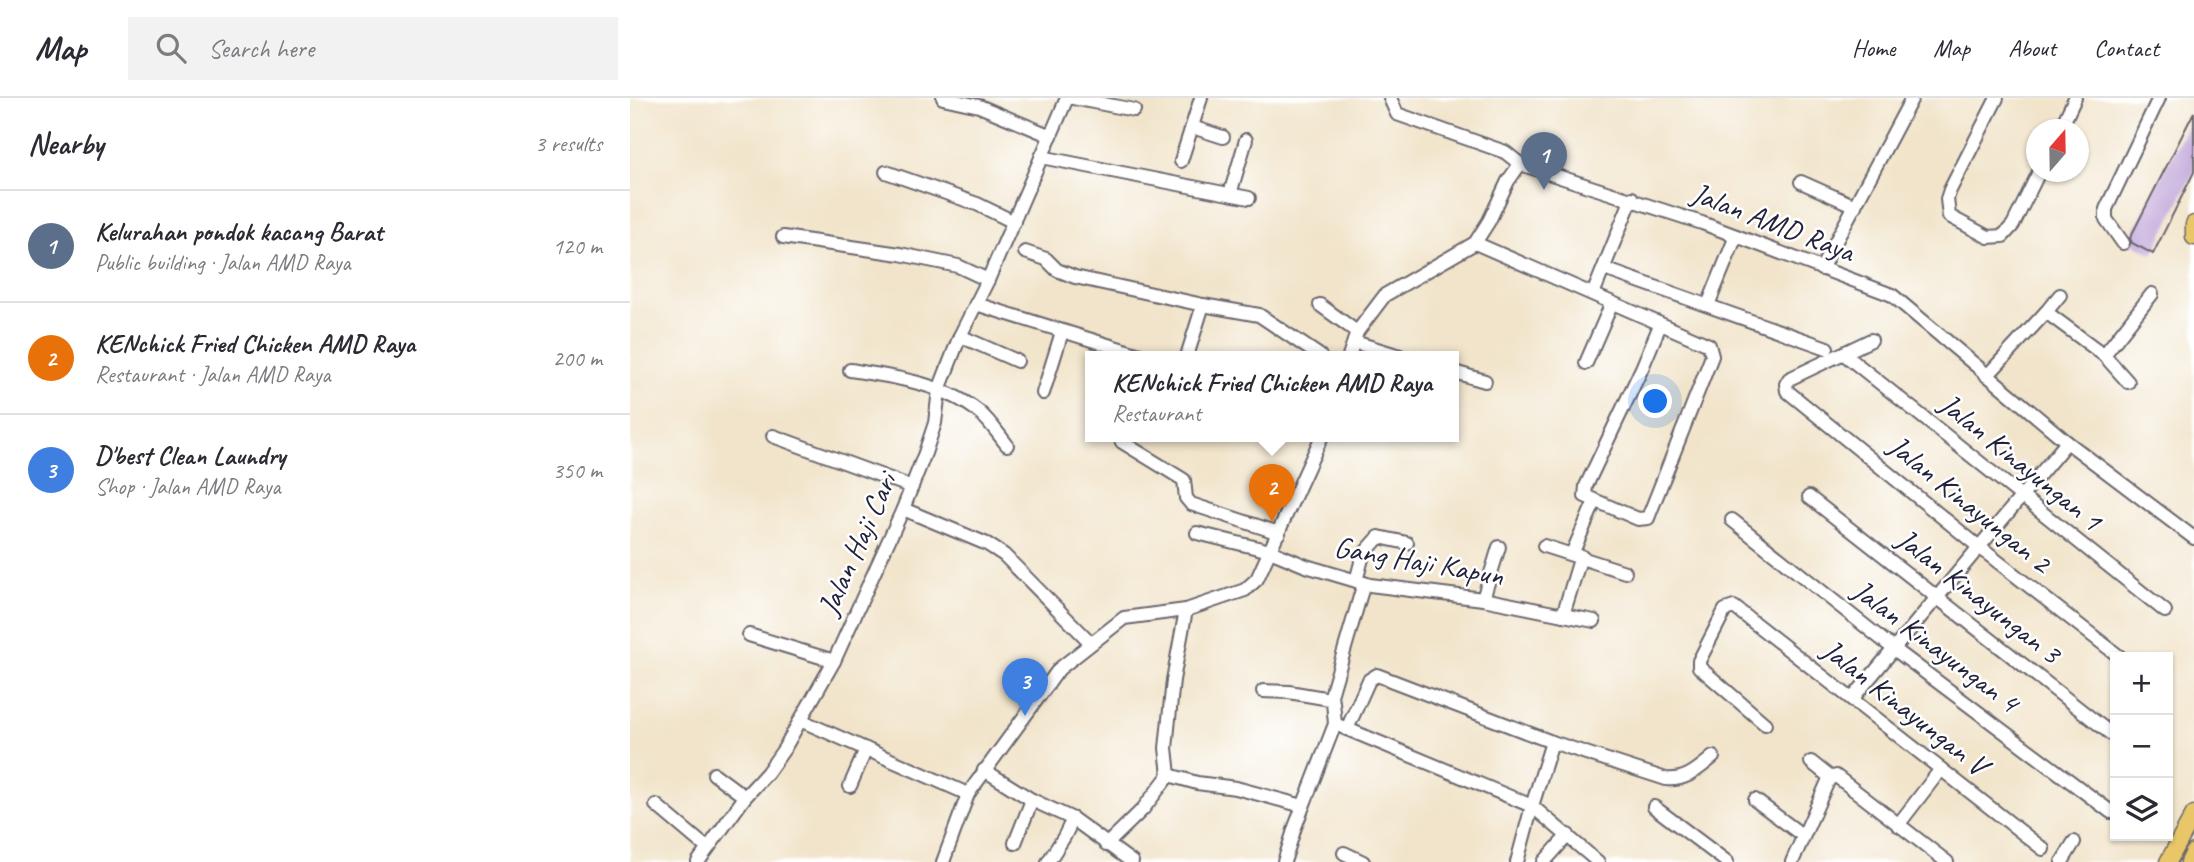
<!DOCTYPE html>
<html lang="en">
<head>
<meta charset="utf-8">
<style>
  :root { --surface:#fff; --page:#f2f2f3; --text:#2b2b33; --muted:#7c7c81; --line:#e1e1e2; --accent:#c8321e }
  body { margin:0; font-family:Caveat,sans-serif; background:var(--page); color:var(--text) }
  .controls { position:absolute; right:21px; bottom:21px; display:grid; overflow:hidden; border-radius:0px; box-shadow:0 2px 5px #0004 }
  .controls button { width:63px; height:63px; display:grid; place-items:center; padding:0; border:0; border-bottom:2px solid var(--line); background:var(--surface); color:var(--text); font:35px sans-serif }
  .compass { position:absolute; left:1396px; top:21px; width:63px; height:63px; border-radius:50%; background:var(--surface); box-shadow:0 2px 5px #0004; rotate:20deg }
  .you { position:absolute; left:1026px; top:304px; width:24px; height:24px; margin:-18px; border:5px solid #fff; border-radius:50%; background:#1a73e8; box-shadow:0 0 0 10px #1a73e833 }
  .badge { display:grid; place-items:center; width:46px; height:46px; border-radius:50%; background:var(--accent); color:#fff; font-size:23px; font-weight:700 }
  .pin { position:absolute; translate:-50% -58px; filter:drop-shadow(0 2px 4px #0008) }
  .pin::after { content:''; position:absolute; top:37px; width:24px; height:21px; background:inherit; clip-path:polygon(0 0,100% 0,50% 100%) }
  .popup { position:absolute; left:455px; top:253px; width:374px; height:91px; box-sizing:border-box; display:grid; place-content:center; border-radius:0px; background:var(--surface); filter:drop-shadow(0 2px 5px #0005); font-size:23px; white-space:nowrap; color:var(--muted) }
  .popup b { font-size:26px; color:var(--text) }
  .popup::after { content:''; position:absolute; left:50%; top:100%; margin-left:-14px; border:14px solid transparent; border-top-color:var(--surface) }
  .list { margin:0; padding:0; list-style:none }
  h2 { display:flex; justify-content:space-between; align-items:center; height:91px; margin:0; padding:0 28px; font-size:30px }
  h2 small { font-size:23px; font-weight:400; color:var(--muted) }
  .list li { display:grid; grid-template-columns:46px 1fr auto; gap:21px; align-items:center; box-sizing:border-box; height:112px; padding:0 28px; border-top:2px solid var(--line) }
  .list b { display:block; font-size:26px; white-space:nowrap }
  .list p { margin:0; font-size:23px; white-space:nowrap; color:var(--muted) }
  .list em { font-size:23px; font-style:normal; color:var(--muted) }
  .icon { flex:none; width:38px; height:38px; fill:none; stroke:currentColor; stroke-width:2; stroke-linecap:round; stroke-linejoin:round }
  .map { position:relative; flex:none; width:1564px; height:764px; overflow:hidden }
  header { display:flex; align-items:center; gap:42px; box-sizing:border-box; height:98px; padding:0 35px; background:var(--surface); border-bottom:2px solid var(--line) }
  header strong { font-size:33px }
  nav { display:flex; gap:38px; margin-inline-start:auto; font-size:24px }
  .search { width:490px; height:63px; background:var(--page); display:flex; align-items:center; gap:18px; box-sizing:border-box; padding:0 24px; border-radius:0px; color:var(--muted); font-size:26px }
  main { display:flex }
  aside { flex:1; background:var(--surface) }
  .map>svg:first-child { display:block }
</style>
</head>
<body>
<header>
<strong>Map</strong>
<div class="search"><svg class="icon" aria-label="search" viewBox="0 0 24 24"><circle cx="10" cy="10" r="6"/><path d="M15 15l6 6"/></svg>Search here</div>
<nav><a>Home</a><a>Map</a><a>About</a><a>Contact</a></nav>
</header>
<main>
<aside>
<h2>Nearby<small>3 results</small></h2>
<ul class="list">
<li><span class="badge" style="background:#5c6f8a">1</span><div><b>Kelurahan pondok kacang Barat</b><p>Public building · Jalan AMD Raya</p></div><em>120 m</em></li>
<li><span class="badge" style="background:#e8710a">2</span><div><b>KENchick Fried Chicken AMD Raya</b><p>Restaurant · Jalan AMD Raya</p></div><em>200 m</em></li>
<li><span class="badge" style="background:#3f7fe0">3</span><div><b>D'best Clean Laundry</b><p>Shop · Jalan AMD Raya</p></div><em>350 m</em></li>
</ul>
</aside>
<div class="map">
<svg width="1564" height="764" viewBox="0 0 1564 764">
  <rect width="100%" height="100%" fill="#fff"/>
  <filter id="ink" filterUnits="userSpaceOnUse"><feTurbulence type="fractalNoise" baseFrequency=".0143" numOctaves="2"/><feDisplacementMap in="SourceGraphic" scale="14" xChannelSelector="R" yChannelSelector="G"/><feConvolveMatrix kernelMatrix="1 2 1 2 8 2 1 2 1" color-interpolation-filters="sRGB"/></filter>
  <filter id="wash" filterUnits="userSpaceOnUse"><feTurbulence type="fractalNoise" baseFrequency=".00686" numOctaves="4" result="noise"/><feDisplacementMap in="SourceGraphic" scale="28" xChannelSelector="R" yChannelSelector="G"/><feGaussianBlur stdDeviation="1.57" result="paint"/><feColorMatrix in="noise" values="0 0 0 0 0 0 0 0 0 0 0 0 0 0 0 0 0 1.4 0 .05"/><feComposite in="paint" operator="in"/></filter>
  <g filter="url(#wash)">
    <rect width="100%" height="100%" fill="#f1e4ca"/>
    <g id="blocks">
      <!-- building -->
      <path fill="#c0a5d9" d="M1564 14V74L1523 156 1502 145 1500 140Z"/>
    </g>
  </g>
  <g filter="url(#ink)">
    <use href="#blocks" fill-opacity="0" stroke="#6a666d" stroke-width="2"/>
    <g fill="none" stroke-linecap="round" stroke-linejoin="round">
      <!-- minor casing -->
      <g stroke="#6a666d" stroke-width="16">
        <g id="minor">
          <path d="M313 0 349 8 421 38"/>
          <path d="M443 0 504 12"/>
          <path d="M760 0 767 16 875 54 890 66 1072 125 1262 197 1437 344 1564 440"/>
          <path d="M1367 0 1320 92 1317 101 1319 118 1358 139 1373 138 1383 127 1409 74"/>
          <path d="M562 29 593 39"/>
          <path d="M1430 32 1445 0"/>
          <path d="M411 59 619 100"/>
          <path d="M551 63 571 0"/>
          <path d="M256 74 347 106 384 124"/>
          <path d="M1171 84 1225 108"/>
          <path d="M600 96 616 42"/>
          <path d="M153 139 270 156 328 168 358 182"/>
          <path d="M845 145 1079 247 1082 258 1018 420 1008 421 955 398 956 388 1012 270 1030 227"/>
          <path d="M1493 145 1476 121V111L1529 0"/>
          <path d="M395 154 416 161 427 172 445 179 573 207 629 217 690 258"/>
          <path d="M1191 171 1282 0"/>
          <path d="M980 173 1197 250"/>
          <path d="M963 196 1002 100"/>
          <path d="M346 206 513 258"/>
          <path d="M690 207 727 234"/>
          <path d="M1078 207 1106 138"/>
          <path d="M1416 214 1430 197"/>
          <path d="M330 238 387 263"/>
          <path d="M1241 242 1159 281 1156 286 1157 293 1349 449 1490 559"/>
          <path d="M724 244 770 258"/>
          <path d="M1214 256 1535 513"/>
          <path d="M557 258 573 207"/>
          <path d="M719 258 727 234 755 197 845 145 859 123 878 83 890 66"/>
          <path d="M956 265 982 205"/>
          <path d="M220 272C264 279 313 285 349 314 360 323 368 336 377 347"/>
          <path d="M824 274 855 283"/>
          <path d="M1357 278 1416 214 1474 257"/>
          <path d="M1498 284 1474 257 1522 196"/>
          <path d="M413 295 432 234"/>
          <path d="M143 338 282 389"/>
          <path d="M489 338 492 344 554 382 556 400 561 406 649 435"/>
          <path d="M1179 399 1485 639"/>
          <path d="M273 411 357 446 374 457 461 545"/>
          <path d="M1102 422 1264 551 1481 714"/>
          <path d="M567 435 640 453 676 468 740 487 853 501 964 523"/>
          <path d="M914 448 995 474"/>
          <path d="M942 456 965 403"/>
          <path d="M726 483 733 457 749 439 777 445"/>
          <path d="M853 501 869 449"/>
          <path d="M933 517 951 458"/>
          <path d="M119 537 204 563"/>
          <path d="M633 593 659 594 700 601"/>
          <path d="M1222 601 1437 344"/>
          <path d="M170 622 338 696"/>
          <path d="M705 626 902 708 968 764"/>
          <path d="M1135 626 1069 569V563L1095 512 1104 509 1413 751"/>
          <path d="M717 631 739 582 747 577 922 644"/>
          <path d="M1181 664 1201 680"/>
          <path d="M354 672 402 702 443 721 502 764"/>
          <path d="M84 676 115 699"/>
          <path d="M539 677 536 650 543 582 556 512"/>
          <path d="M539 677 567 685 606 690 673 708"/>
          <path d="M220 688 236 651"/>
          <path d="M1125 702 1172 737"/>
          <path d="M26 707 77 750"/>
          <path d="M1024 709 1097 764"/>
          <path d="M1268 727 1311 671"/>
          <path d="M385 745 402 702"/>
          <path d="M476 747 513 711 539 677"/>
          <path d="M714 755 733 764"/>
          <path d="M68 764 115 699 137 675 154 651 204 563 273 411 295 355 305 325 309 292 330 238 358 182 437 0"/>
          <path d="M313 764 338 696 429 571 494 520 556 512 615 492 627 481 692 338"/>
          <path d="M418 764 434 739 443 721"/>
          <path d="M654 764 665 729 705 626 703 604 700 601 734 485"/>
          <path d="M887 764 902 708 922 644 1036 681C1056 683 1068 671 1083 659"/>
          <path d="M914 764 938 737"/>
          <path d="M1162 764 1199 681 1206 678 1317 764"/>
          <path d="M1432 764 1444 744"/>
        </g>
      </g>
      <!-- major casing -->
      <g stroke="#6a666d" stroke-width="19">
        <g id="major">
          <path d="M1564 126V139"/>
          <path d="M1538 764 1564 716"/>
          <path d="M1559 764 1564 754"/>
        </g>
      </g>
      <!-- minor -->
      <use href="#minor" stroke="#fff" stroke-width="12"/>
      <!-- major -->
      <use href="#major" stroke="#e9c769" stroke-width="16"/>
    </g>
  </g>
  <g text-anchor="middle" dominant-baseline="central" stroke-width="5" stroke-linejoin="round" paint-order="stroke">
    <!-- street labels -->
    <g font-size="30" fill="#22223b" stroke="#fff">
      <text transform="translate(1143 124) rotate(21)">Jalan AMD Raya</text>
      <text transform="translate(1391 364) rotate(39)">Jalan Kinayungan 1</text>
      <text transform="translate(1340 406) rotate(39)">Jalan Kinayungan 2</text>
      <text transform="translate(227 446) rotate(-66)">Jalan Haji Cari</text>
      <text transform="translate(789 463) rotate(10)">Gang Haji Kapun</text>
      <text transform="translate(1349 498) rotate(38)">Jalan Kinayungan 3</text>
      <text transform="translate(1306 548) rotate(37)">Jalan Kinayungan 4</text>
      <text transform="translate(1275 609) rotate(38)">Jalan Kinayungan V</text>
    </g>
  </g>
</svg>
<div class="controls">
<button>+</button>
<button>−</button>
<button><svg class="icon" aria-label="layers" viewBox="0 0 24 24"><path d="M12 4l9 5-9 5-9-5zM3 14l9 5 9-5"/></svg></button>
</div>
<svg class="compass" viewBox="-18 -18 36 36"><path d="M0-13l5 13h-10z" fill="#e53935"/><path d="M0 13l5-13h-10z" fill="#7c7c81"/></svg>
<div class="you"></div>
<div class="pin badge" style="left:914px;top:92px;background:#5c6f8a">1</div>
<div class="pin badge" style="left:642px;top:424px;background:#e8710a">2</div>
<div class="popup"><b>KENchick Fried Chicken AMD Raya</b>Restaurant</div>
<div class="pin badge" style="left:395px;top:618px;background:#3f7fe0">3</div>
</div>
</main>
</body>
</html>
